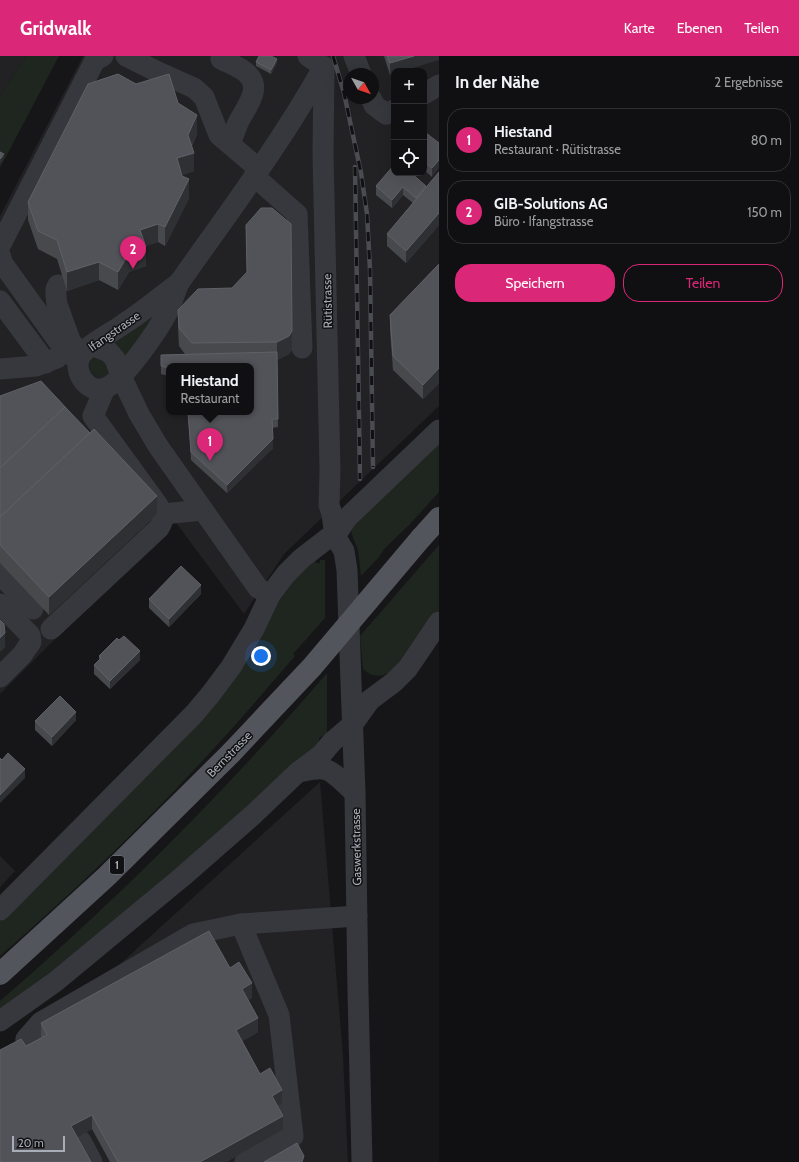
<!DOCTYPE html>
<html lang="de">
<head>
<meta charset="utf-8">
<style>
  :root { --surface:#101012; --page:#19191b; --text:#f1f3f6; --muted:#9c9d9f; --line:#303032; --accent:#db2777 }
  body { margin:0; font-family:Cabin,sans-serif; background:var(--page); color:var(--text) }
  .controls { position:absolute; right:12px; top:12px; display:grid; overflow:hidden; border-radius:8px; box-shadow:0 4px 16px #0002 }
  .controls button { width:36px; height:36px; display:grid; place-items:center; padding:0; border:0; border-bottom:1px solid var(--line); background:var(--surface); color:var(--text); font:20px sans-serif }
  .compass { position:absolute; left:343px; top:12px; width:36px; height:36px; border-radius:50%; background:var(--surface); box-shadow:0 4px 16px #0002; rotate:130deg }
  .scale { position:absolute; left:12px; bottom:10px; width:53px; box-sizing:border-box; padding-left:4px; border:2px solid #a8adb8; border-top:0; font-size:11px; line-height:14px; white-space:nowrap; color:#a8adb8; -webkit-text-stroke:3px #111113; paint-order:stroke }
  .you { position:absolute; left:261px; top:600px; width:14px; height:14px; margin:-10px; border:3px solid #fff; border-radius:50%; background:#1a73e8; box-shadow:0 0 0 6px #1a73e833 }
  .badge { display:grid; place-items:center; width:26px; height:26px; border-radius:50%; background:var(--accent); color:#fff; font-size:13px; font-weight:700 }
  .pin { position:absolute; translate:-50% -33px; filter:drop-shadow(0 1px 2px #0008) }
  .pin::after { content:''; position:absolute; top:21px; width:14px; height:12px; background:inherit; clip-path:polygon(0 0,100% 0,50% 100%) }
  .popup { position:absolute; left:166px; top:307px; width:88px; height:52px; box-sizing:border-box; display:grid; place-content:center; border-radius:8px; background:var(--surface); filter:drop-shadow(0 1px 3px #0005); font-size:13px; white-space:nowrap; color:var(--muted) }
  .popup b { font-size:15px; color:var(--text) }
  .popup::after { content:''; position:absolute; left:50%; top:100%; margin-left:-8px; border:8px solid transparent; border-top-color:var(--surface) }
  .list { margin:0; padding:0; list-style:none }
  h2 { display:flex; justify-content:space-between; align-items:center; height:52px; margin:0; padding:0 16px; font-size:17px }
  h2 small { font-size:13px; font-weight:400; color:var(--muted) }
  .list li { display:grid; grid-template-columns:26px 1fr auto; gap:12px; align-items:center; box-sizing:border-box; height:64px; margin:0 8px 8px; padding:0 8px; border:1px solid var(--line); border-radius:16px }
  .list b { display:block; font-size:15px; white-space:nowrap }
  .list p { margin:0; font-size:13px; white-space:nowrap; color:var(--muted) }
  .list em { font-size:13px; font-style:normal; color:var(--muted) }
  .actions { display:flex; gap:8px; padding:12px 16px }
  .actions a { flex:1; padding:9px 0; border:1px solid var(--accent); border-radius:16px; text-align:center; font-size:14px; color:var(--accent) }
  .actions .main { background:var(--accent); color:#fff }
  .icon { flex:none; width:22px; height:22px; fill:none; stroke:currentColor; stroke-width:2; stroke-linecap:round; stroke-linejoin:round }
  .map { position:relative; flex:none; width:439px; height:1106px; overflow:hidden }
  header { display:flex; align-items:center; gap:24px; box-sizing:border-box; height:56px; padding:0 20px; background:var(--accent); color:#fff }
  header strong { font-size:19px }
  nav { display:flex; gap:22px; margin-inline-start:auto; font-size:14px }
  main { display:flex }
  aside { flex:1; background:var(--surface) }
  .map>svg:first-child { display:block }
</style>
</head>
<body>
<header>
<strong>Gridwalk</strong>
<nav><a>Karte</a><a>Ebenen</a><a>Teilen</a></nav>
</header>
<main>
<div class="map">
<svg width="439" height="1106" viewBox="0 0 439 1106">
  <rect width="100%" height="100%" fill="#161618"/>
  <!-- built -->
  <g fill="#222225" fill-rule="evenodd">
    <path d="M0 0H26L0 40Z"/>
    <path d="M83 0H439V350L284 498 244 558 174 464 0 638V160ZM394 15H424V117H394ZM349 18H373V42H349ZM169 310H251V356H169Z"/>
    <path d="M320 726 343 1000 348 1106H0V996L74 950Z"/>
    <path d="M0 800 15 815 0 831Z"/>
  </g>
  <!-- green -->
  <g fill="#1e261f">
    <path d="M26 0H59L0 112V40Z"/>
    <path d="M158 253 127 302 111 291 115 282Z"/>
    <path d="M94 300H106L109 317C94 325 85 314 94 300Z"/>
    <path d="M439 381V436L409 469 385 492 378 502 361 520 358 494 351 476 356 464Z"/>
    <path d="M439 489C439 504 439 520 439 535 439 540 439 548 439 553 438 558 427 571 424 576 412 594 387 636 363 613L360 580Z"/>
    <path d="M320 504H325V562L293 598 295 600C269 630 244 660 217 689 149 764 76 834 0 900V864L80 783 276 543 311 507 316 505V507H320Z"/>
    <path d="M327 617V682L324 684V679L319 682V690L283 725 0 958V945C117 844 226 735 327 617Z"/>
  </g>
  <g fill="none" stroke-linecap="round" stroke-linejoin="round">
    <!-- minor -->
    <g stroke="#37383d" stroke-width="21">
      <path d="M126 0 156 15 194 32 204 41 219 79 259 113"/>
      <path d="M308 0 324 11"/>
      <path d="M354 0 361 18"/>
      <path d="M221 3C230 8 244 12 250 21 261 35 244 54 238 67 235 74 233 81 230 88"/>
      <path d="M324 11 323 97 330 414 329 449 332 458 335 480 344 495 347 514 355 737 358 936 362 1106"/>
      <path d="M424 38 439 29"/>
      <path d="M371 42 374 49 386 58 394 54"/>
      <path d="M254 120 297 158 302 292"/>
      <path d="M0 190 95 4 103 0"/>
      <path d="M0 199 3 208 67 297 79 303"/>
      <path d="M179 227C175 236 172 246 168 255 158 274 123 326 105 332 87 339 71 313 81 299 91 286 112 277 125 267 144 255 161 240 179 227Z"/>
      <path d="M179 227C229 156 281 87 323 12"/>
      <path d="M58 229 56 233V240L57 248 71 287 79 294"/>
      <path d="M0 245 46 307"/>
      <path d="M92 289 109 296 115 303 121 320 139 358 158 390 258 532 270 539"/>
      <path d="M0 313 36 310 57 302"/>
      <path d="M163 458 203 454"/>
      <path d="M0 518 33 553"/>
      <path d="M0 548 30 579 31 586 22 599 0 621"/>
      <path d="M51 573 159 472C166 461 163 458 157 448L93 360 105 332"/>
      <path d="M298 716C304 715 316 712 323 713 333 714 347 730 355 737"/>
      <path d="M0 854 194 658 210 639 231 611 254 573 270 539 286 518 302 502 328 482 335 480 347 462 439 374"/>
      <path d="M241 868 279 959 293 1080 245 1106"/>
      <path d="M0 965 55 926 182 821 254 758 297 717 322 698 332 686 352 669 370 644 394 626 408 612 439 566"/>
      <path d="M34 997 26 983 41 966 193 878 241 868 357 860"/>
      <path d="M81 1085 92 1106"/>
    </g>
    <!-- major -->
    <g stroke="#53555c" stroke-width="22">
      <path d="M421 482 439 462"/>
      <path d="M0 918 107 820 231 697"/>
    </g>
    <!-- rail casing -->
    <g stroke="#4a4c52" stroke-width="4.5">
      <g id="rail">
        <path d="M333 0 344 37 361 117 367 158 370 214 373 411"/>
        <path d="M355 111 360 423"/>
      </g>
    </g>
    <!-- rail -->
    <use href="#rail" stroke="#111113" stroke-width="3" stroke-dasharray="9" stroke-linecap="butt"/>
    <!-- major-bridge -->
    <path stroke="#53555c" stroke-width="22" d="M231 697 312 611 421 482"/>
  </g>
  <!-- wall -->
  <g fill="#47494d">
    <path d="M384 0H439L390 19Z"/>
    <path d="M256 6 277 7 271 18 256 10Z"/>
    <path d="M136 28 178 47 197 78 192 90 194 115 182 119 189 142 165 190 158 186 145 190 146 210 129 216 118 234 99 224 67 235 57 203 38 193 28 164V146Z"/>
    <path d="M424 80 439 87 432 121 424 114Z"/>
    <path d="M439 116V169L406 207 387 190V178L413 147 403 139 392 152 376 139V130L426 131Z"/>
    <path d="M246 169 292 293 289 298 277 304 278 371 272 372 273 392 227 437 191 404 188 356H251L169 310V320L161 318V299L185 298 179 290 178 272V254L232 232 247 217Z"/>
    <path d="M439 208V327L423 343 393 314 390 274V259Z"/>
    <path d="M0 340 157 458 49 559 0 507Z"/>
    <path d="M201 538 169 571 149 552V543Z"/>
    <path d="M99 600 140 604 110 633 94 618V609L99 605Z"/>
    <path d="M76 664 52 690 35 674V665Z"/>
    <path d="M230 912 252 942 248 944 258 976 242 985 260 1018 282 1048 278 1051 283 1074 226 1106H110L92 1073 77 1081 91 1106H0V994L26 990 41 982V967Z"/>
  </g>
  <!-- shaded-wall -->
  <g fill="#2f3033">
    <path d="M414 0H439V4L403 15H394V18L390 19V7Z"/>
    <path d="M277 3V7L271 18V14Z"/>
    <path d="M197 59V78L188 97V79Z"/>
    <path d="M194 97V115L177 121V102Z"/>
    <path d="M4 98V102L0 108V103Z"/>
    <path d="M439 104V112L432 121V112Z"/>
    <path d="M189 123V142L165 190V171Z"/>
    <path d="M403 131V139L392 152V144Z"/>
    <path d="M439 157V169L406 207V195Z"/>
    <path d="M158 168V186L140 192V174Z"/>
    <path d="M146 191V210L129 216 118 234V216L129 197Z"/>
    <path d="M99 206V224L67 235V216Z"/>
    <path d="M292 275V293L289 298 277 304V286Z"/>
    <path d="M439 312V327L423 343V329Z"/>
    <path d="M273 383V392L227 437V429Z"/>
    <path d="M157 440V458L49 559V541Z"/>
    <path d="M201 529V538L169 571V563Z"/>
    <path d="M5 577V592L0 596V582Z"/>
    <path d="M140 595V604L110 633V625Z"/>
    <path d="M76 656V664L52 690V681Z"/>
    <path d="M25 713V722L0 747V739Z"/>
    <path d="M252 927V942L242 948V933Z"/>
    <path d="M258 962V976L236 989V974Z"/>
    <path d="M282 1034V1048L272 1054V1040Z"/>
    <path d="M92 1059V1073L71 1085V1070Z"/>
    <path d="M283 1060V1074L226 1106H200Z"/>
  </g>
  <!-- building -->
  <g fill="#525359" stroke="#5f6168">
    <path d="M259 0H271L277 3 271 14 256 6Z"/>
    <path d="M387 0H414L390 7Z"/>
    <path d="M118 18 136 28 169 18 178 47 197 59 188 79 194 97 177 102 182 120 189 123 165 171 158 168 140 174 146 191 129 197 118 216 99 206 67 216 57 184 38 175 28 146 88 28Z"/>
    <path d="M426 77 439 87V104L432 112 424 106V80Z"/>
    <path d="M0 96 4 98 0 103Z"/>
    <path d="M394 109V117H411L426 130 416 142 403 131 392 144 376 130Z"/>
    <path d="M439 116V157L406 195 387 178Z"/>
    <path d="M261 152H272L291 168 292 275 289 280 277 286 192 287 179 272 178 254 198 233 232 232 247 216 246 169Z"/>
    <path d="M439 208V312L423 329 393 300 390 259Z"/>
    <path d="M277 296 278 363H272L273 383 227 429 191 396 188 356H251V310H169V312L161 310V299Z"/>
    <path d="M41 325 68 354 65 351 0 412V340Z"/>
    <path d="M65 351 90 377 0 461V412Z"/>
    <path d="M94 373 157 440 49 541 0 489V461Z"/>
    <path d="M181 510 201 529 169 563 149 543Z"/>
    <path d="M0 564 4 568 5 577 0 582Z"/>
    <path d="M124 580 140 595 110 625 94 609 101 602 99 600 117 582 119 584Z"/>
    <path d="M60 640 76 656 52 681 35 665Z"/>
    <path d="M8 697 25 713 0 739V702L2 704Z"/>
    <path d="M209 875 230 912 239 906 252 927 242 933 258 962 236 974 260 1018 270 1012 282 1034 272 1040 283 1060 200 1106H118L92 1059 71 1070 91 1106H1L0 1104V994L21 983 26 990 47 979 41 967Z"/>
    <path d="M297 1087 304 1100 302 1106H264Z"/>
  </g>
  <g text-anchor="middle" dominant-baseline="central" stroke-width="3" stroke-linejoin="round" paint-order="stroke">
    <!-- shield labels -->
    <rect fill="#111113" stroke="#7b7e86" stroke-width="1" x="110" y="800" width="14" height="18" rx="3"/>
    <g font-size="11" font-weight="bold" fill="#a8adb8">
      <text x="117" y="809">1</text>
    </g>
    <!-- street labels -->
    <g font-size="12" fill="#a8adb8" stroke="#111113">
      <text transform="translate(327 245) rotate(-91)">Rütistrasse</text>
      <text transform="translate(114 275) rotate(-35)">Ifangstrasse</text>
      <text transform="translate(229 698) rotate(-46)">Bernstrasse</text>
      <text transform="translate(356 791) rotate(-91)">Gaswerkstrasse</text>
    </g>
  </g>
</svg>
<div class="controls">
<button>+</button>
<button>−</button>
<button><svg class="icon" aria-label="locate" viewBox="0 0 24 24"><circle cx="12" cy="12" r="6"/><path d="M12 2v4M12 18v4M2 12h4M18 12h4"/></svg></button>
</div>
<svg class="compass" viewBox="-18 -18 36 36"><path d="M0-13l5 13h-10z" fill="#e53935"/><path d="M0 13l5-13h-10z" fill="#9c9d9f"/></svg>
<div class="scale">20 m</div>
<div class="you"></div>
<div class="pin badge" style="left:210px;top:405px">1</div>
<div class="popup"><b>Hiestand</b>Restaurant</div>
<div class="pin badge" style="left:133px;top:213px">2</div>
</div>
<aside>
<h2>In der Nähe<small>2 Ergebnisse</small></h2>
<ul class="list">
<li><span class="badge">1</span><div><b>Hiestand</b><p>Restaurant · Rütistrasse</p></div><em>80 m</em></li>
<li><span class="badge">2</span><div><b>GIB-Solutions AG</b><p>Büro · Ifangstrasse</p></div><em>150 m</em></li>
</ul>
<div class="actions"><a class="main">Speichern</a><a>Teilen</a></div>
</aside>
</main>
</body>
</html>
